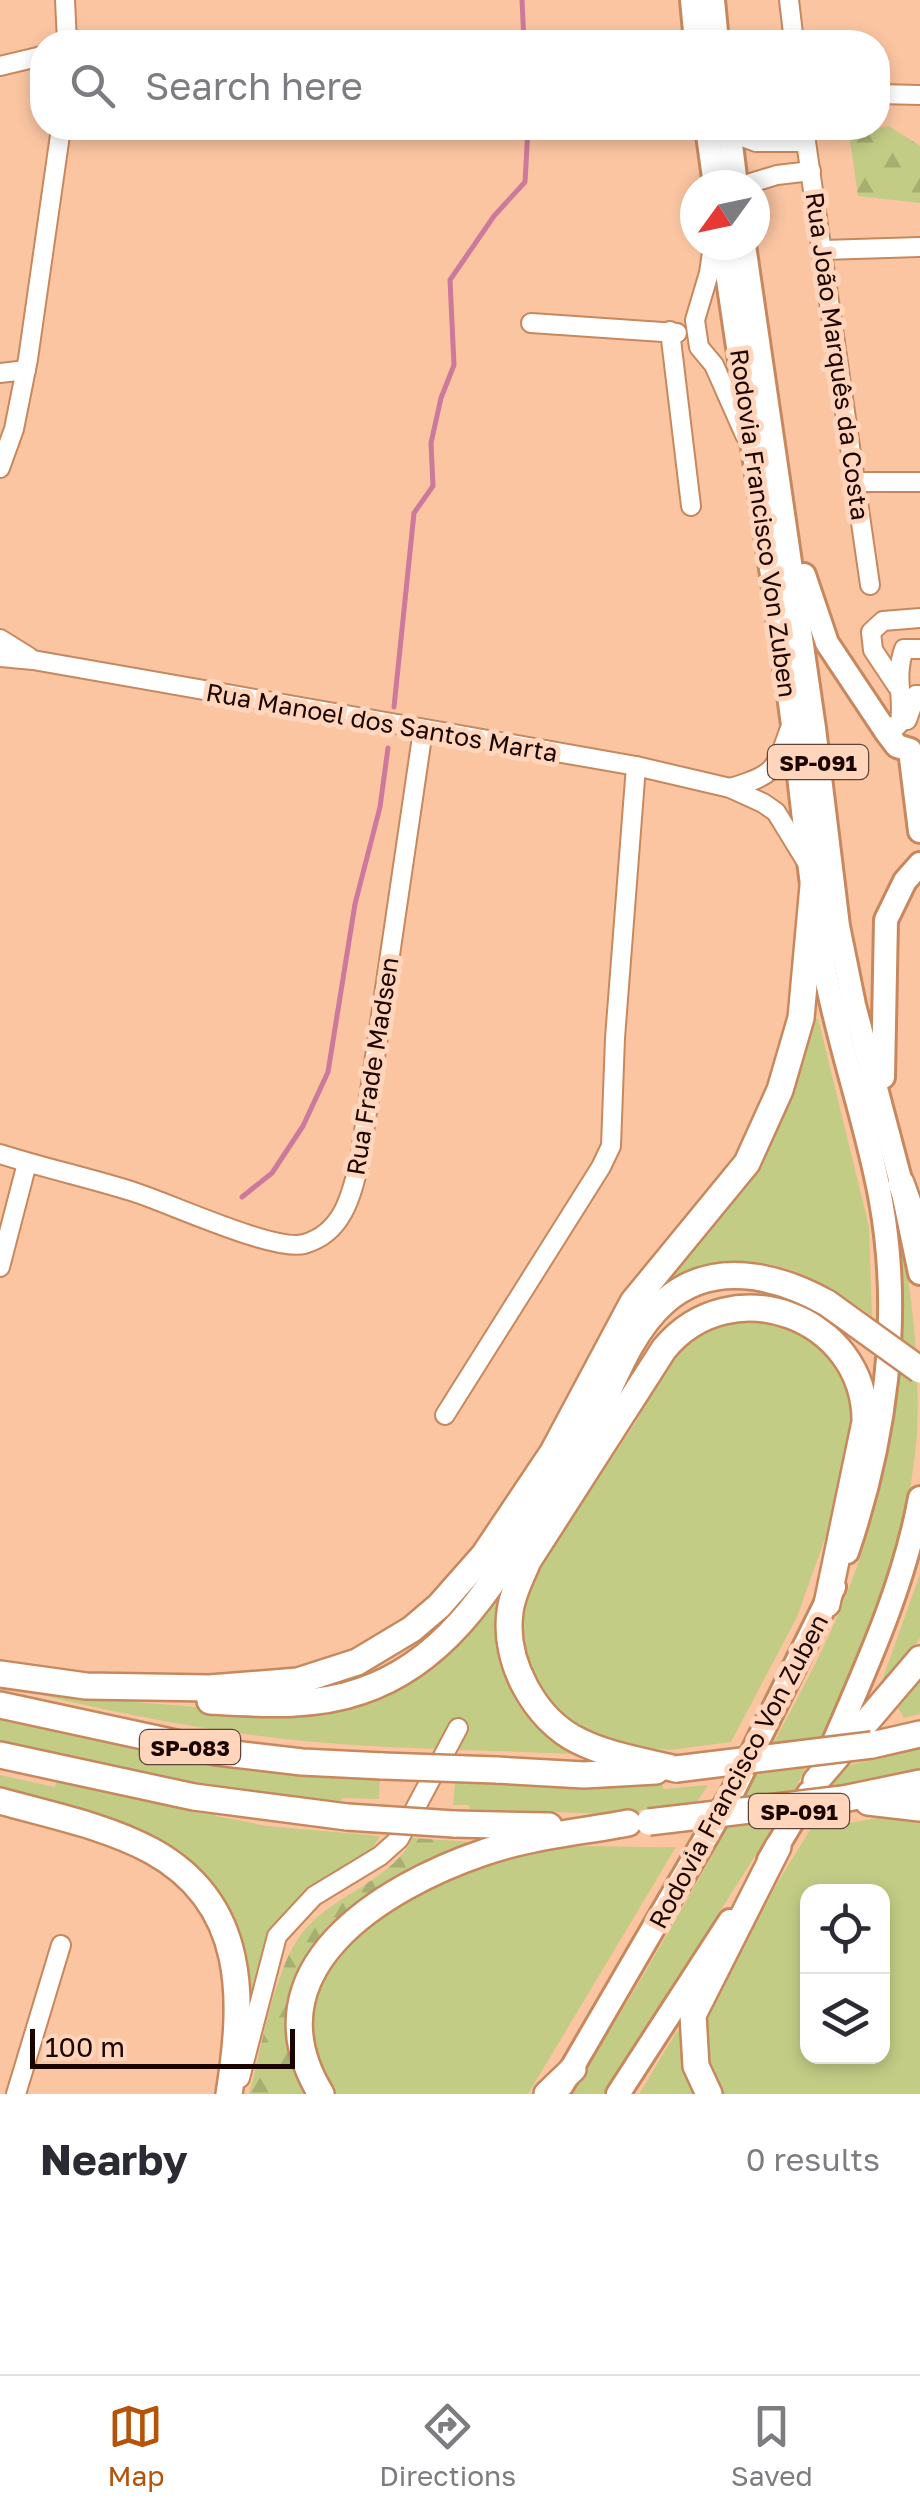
<!DOCTYPE html>
<html lang="en">
<head>
<meta charset="utf-8">
<style>
  :root { --surface:#fff; --page:#f7f7f7; --text:#2b2b33; --muted:#7c7c81; --line:#e1e1e2; --accent:#b45309 }
  body { margin:0; font-family:"Golos Text",sans-serif; background:var(--page); color:var(--text) }
  .controls { position:absolute; right:30px; bottom:30px; display:grid; overflow:hidden; border-radius:20px; box-shadow:0 5px 15px #0003 }
  .controls button { width:90px; height:90px; display:grid; place-items:center; padding:0; border:0; border-bottom:2px solid var(--line); background:var(--surface); color:var(--text); font:50px sans-serif }
  .compass { position:absolute; left:680px; top:170px; width:90px; height:90px; border-radius:50%; background:var(--surface); box-shadow:0 5px 15px #0003; rotate:237deg }
  .scale { position:absolute; left:30px; bottom:25px; width:265px; box-sizing:border-box; padding-left:10px; border:5px solid #1b0500; border-top:0; font-size:28px; line-height:35px; white-space:nowrap; color:#1b0500; -webkit-text-stroke:8px #ffd5bb; paint-order:stroke }
  .list { margin:0; padding:0; list-style:none }
  h2 { display:flex; justify-content:space-between; align-items:center; height:130px; margin:0; padding:0 40px; font-size:42px }
  h2 small { font-size:32px; font-weight:400; color:var(--muted) }
  .icon { flex:none; width:55px; height:55px; fill:none; stroke:currentColor; stroke-width:2; stroke-linecap:round; stroke-linejoin:round }
  .map { position:relative; flex:none; width:920px; height:2094px; overflow:hidden }
  .search { position:absolute; background:var(--surface); box-shadow:0 5px 15px #0003; left:30px; right:30px; top:30px; height:110px; display:flex; align-items:center; gap:25px; box-sizing:border-box; padding:0 35px; border-radius:40px; color:var(--muted); font-size:38px }
  .sheet { height:280px; background:var(--surface) }
  nav { display:flex; justify-content:space-around; align-items:center; box-sizing:border-box; height:140px; border-top:2px solid var(--line); background:var(--surface); font-size:28px; color:var(--muted) }
  nav a { display:grid; justify-items:center; gap:5px }
  nav .on { color:var(--accent) }
  .map>svg:first-child { display:block }
</style>
</head>
<body>
<div class="map">
<svg width="920" height="2094" viewBox="0 0 920 2094">
  <defs>
    <pattern id="forest-firs" width="22" height="20" patternUnits="userSpaceOnUse" patternTransform="scale(2.5)"><rect width="22" height="20" fill="#c3cc85"/><path d="M5 1l3.5 6h-7zM16 11l3.5 6h-7z" fill="#a7ae71"/></pattern>
  </defs>
  <rect width="100%" height="100%" fill="#fbc5a2"/>
  <!-- grass -->
  <g fill="#c3cc85" fill-rule="evenodd">
    <path d="M818 1018 869 1227 872 1316C826 1283 777 1252 718 1265 696 1270 673 1286 653 1296L671 1270 747 1182 808 1023Z"/>
    <path d="M901 1237C913 1301 920 1367 917 1434 896 1686 729 1886 603 2094H570C634 1994 694 1890 750 1786 780 1730 812 1675 837 1617 888 1501 912 1364 896 1239Z"/>
    <path d="M748 1316 807 1333 848 1377 855 1411 838 1502 797 1617 731 1742 671 1750 612 1745 567 1722 547 1701 531 1677 521 1625 522 1604 539 1566 636 1422 676 1348 693 1334Z"/>
    <path d="M920 1574V1638L875 1700Z"/>
    <path d="M505 1584 506 1657 590 1755C499 1750 406 1750 315 1742 218 1733 123 1715 29 1692L27 1686 134 1702 270 1713 433 1663 458 1643 481 1619Z"/>
    <path d="M920 1674V1714L904 1718 895 1703Z"/>
    <path d="M0 1717 111 1743 245 1766 380 1778 379 1799 342 1798 340 1803 238 1793 0 1744Z"/>
    <path d="M920 1748V1776L833 1792 830 1770Z"/>
    <path d="M0 1775 55 1787 57 1779 211 1810 216 1816 267 1826 380 1836C363 1869 317 1880 290 1906 266 1930 257 1995 248 2029V1990L241 1939 212 1887 0 1792Z"/>
    <path d="M481 1780 619 1787 663 1785V1789L708 1785 695 1805 640 1810 636 1815 470 1809 469 1805H453L455 1782 480 1784Z"/>
    <path d="M888 1816 920 1820V2094H716L702 2053 704 2001 810 1830ZM808 1892H882V2056H808Z"/>
    <path d="M676 1847 528 2094H330C324 2083 316 2071 312 2060 277 1940 445 1865 538 1850 578 1843 634 1848 676 1847Z"/>
    <path d="M677 2031H681L684 2054 697 2094H639Z"/>
  </g>
  <!-- forest -->
  <g fill="url(#forest-firs)">
    <path d="M889 126 920 146V203L858 196 849 134Z"/>
    <path d="M412 1838 474 1842C432 1861 343 1912 314 1946 304 1959 294 1979 294 1995 293 2025 305 2064 310 2094H249C262 2047 275 1961 307 1927 336 1895 397 1876 412 1838Z"/>
  </g>
  <g fill="none" stroke-linecap="round" stroke-linejoin="round">
    <!-- stream -->
    <g stroke="#cc799b" stroke-width="5">
      <path d="M522 0 524 42"/>
      <path d="M394 707 414 513 433 486 431 443 441 398 454 365 450 280 494 216 525 182 528 128"/>
      <path d="M242 1197 272 1173 303 1126 328 1072 355 904 380 807 388 748"/>
    </g>
    <!-- minor casing -->
    <g stroke="#c7885d" stroke-width="22">
      <g id="minor">
        <path d="M65 0 67 42"/>
        <path d="M789 0 794 42"/>
        <path d="M0 66 42 56"/>
        <path d="M878 94 920 95"/>
        <path d="M804 128 870 585"/>
        <path d="M729 132 756 142H806"/>
        <path d="M744 185 777 175 811 171"/>
        <path d="M713 245 709 273 695 320 699 347 714 365 745 435"/>
        <path d="M823 250 920 247"/>
        <path d="M531 323 677 333"/>
        <path d="M670 331 691 506"/>
        <path d="M0 373 26 370"/>
        <path d="M0 468 14 429 28 359 61 128"/>
        <path d="M856 482H920"/>
        <path d="M0 639 29 657"/>
        <path d="M0 657 33 660 636 766 730 788 763 803 776 812 806 861"/>
        <path d="M897 686 873 650 871 632 883 621 920 618"/>
        <path d="M907 720 916 695H920"/>
        <path d="M884 726 896 727 900 723C904 695 894 677 904 649H920"/>
        <path d="M730 788C779 774 775 768 792 723"/>
        <path d="M0 1154C44 1168 90 1178 134 1192 169 1203 274 1252 304 1244 344 1233 352 1193 360 1159L423 730"/>
        <path d="M0 1267 27 1163"/>
        <path d="M445 1415 601 1167 611 1146 615 1038 636 766"/>
        <path d="M240 2078 277 1936 314 1896 380 1856 399 1839 458 1728"/>
        <path d="M16 2094 61 1945"/>
      </g>
    </g>
    <!-- major casing -->
    <g stroke="#c7885d" stroke-width="28">
      <g id="major">
        <path d="M692 0 696 42"/>
        <path d="M713 0 717 42"/>
        <path d="M707 128 715 185"/>
        <path d="M729 128 736 185"/>
        <path d="M723 245C746 405 772 565 793 725 803 805 810 886 824 966 838 1045 867 1122 881 1201 902 1318 885 1441 847 1552"/>
        <path d="M744 245 814 728 838 926 854 1005 901 1183 920 1273"/>
        <path d="M804 575 827 643 887 733 897 746 910 750 920 831"/>
        <path d="M883 1077 886 920 905 881 920 864"/>
        <path d="M824 1765C861 1678 903 1592 920 1498"/>
        <path d="M769 1860 809 1793"/>
        <path d="M562 2085 733 1791 834 1587"/>
        <path d="M618 2094 730 1921"/>
      </g>
    </g>
    <!-- highway casing -->
    <g stroke="#c7885d" stroke-width="30">
      <g id="highway">
        <path d="M901 1183 920 1236"/>
        <path d="M0 1674 86 1686 210 1688 298 1681 357 1662 412 1629 439 1606 484 1555 553 1452 633 1302 747 1163 780 1090 801 1018 813 886"/>
        <path d="M210 1701C260 1704 313 1708 361 1691 448 1662 493 1583 539 1510 558 1480 578 1451 595 1419 614 1380 631 1331 664 1302 712 1259 777 1275 827 1303"/>
        <path d="M0 1705 217 1752 302 1762 383 1766"/>
        <path d="M872 1745 920 1734"/>
        <path d="M0 1755 194 1797 347 1817"/>
        <path d="M676 1769C644 1761 609 1756 579 1741 535 1720 503 1661 510 1612 512 1594 521 1578 528 1561L664 1349C731 1267 866 1317 865 1422L827 1604"/>
        <path d="M496 1770 584 1775 656 1771"/>
        <path d="M816 1781 920 1659"/>
        <path d="M843 1799 920 1783"/>
        <path d="M0 1801C50 1815 106 1826 152 1851 248 1904 244 2000 229 2094"/>
        <path d="M868 1802 920 1808"/>
        <path d="M454 1824 549 1826"/>
        <path d="M321 2094C245 1969 384 1886 485 1852 531 1836 581 1832 628 1823"/>
        <path d="M547 2094 573 2069"/>
        <path d="M709 2094 696 2066 693 2015 778 1847"/>
      </g>
    </g>
    <!-- minor -->
    <use href="#minor" stroke="#fff" stroke-width="18"/>
    <!-- major -->
    <use href="#major" stroke="#fff" stroke-width="22"/>
    <!-- highway -->
    <use href="#highway" stroke="#fff" stroke-width="25"/>
    <!-- highway-bridge casing -->
    <g stroke="#c7885d" stroke-width="30" stroke-linecap="butt">
      <g id="highway-bridge">
        <path d="M827 1303 920 1370"/>
        <path d="M383 1766 496 1770"/>
        <path d="M676 1769 872 1745"/>
        <path d="M347 1817 454 1824"/>
        <path d="M649 1822 843 1799"/>
      </g>
    </g>
    <!-- highway-bridge -->
    <use href="#highway-bridge" stroke="#fff" stroke-width="25"/>
  </g>
  <g text-anchor="middle" dominant-baseline="central" stroke-width="10" stroke-linejoin="round" paint-order="stroke">
    <!-- shield labels -->
    <g fill="#ffd5bb" stroke="#5f4338" stroke-width="2.5">
      <rect x="768" y="745" width="100" height="34" rx="8"/>
      <rect x="140" y="1730" width="100" height="34" rx="8"/>
      <rect x="749" y="1794" width="100" height="34" rx="8"/>
    </g>
    <g font-size="22" font-weight="bold" fill="#1b0500">
      <text x="818" y="762">SP-091</text>
      <text x="190" y="1747">SP-083</text>
      <text x="799" y="1811">SP-091</text>
    </g>
    <!-- street labels -->
    <g font-size="25" fill="#1b0500" stroke="#ffd5bb">
      <text transform="translate(838 356) rotate(82)">Rua João Marquês da Costa</text>
      <text transform="translate(764 523) rotate(82)">Rodovia Francisco Von Zuben</text>
      <text transform="translate(382 722) rotate(10)">Rua Manoel dos Santos Marta</text>
      <text transform="translate(372 1066) rotate(-81)">Rua Frade Madsen</text>
      <text transform="translate(738 1771) rotate(-62)">Rodovia Francisco Von Zuben</text>
    </g>
  </g>
</svg>
<div class="controls">
<button><svg class="icon" aria-label="locate" viewBox="0 0 24 24"><circle cx="12" cy="12" r="6"/><path d="M12 2v4M12 18v4M2 12h4M18 12h4"/></svg></button>
<button><svg class="icon" aria-label="layers" viewBox="0 0 24 24"><path d="M12 4l9 5-9 5-9-5zM3 14l9 5 9-5"/></svg></button>
</div>
<svg class="compass" viewBox="-18 -18 36 36"><path d="M0-13l5 13h-10z" fill="#e53935"/><path d="M0 13l5-13h-10z" fill="#7c7c81"/></svg>
<div class="scale">100 m</div>
<div class="search"><svg class="icon" aria-label="search" viewBox="0 0 24 24"><circle cx="10" cy="10" r="6"/><path d="M15 15l6 6"/></svg>Search here</div>
</div>
<section class="sheet">
<h2>Nearby<small>0 results</small></h2>
<ul class="list">
</ul>
</section>
<nav>
<a class="on"><svg class="icon" aria-label="map" viewBox="0 0 24 24"><path d="M3 6l6-2 6 2 6-2v14l-6 2-6-2-6 2zM9 4v14M15 6v14"/></svg>Map</a>
<a><svg class="icon" aria-label="directions" viewBox="0 0 24 24"><path d="M12 3l9 9-9 9-9-9zM9 14v-3h6M13 9l2 2-2 2"/></svg>Directions</a>
<a><svg class="icon" aria-label="saved" viewBox="0 0 24 24"><path d="M7 4h10v16l-5-4-5 4z"/></svg>Saved</a>
</nav>
</body>
</html>
